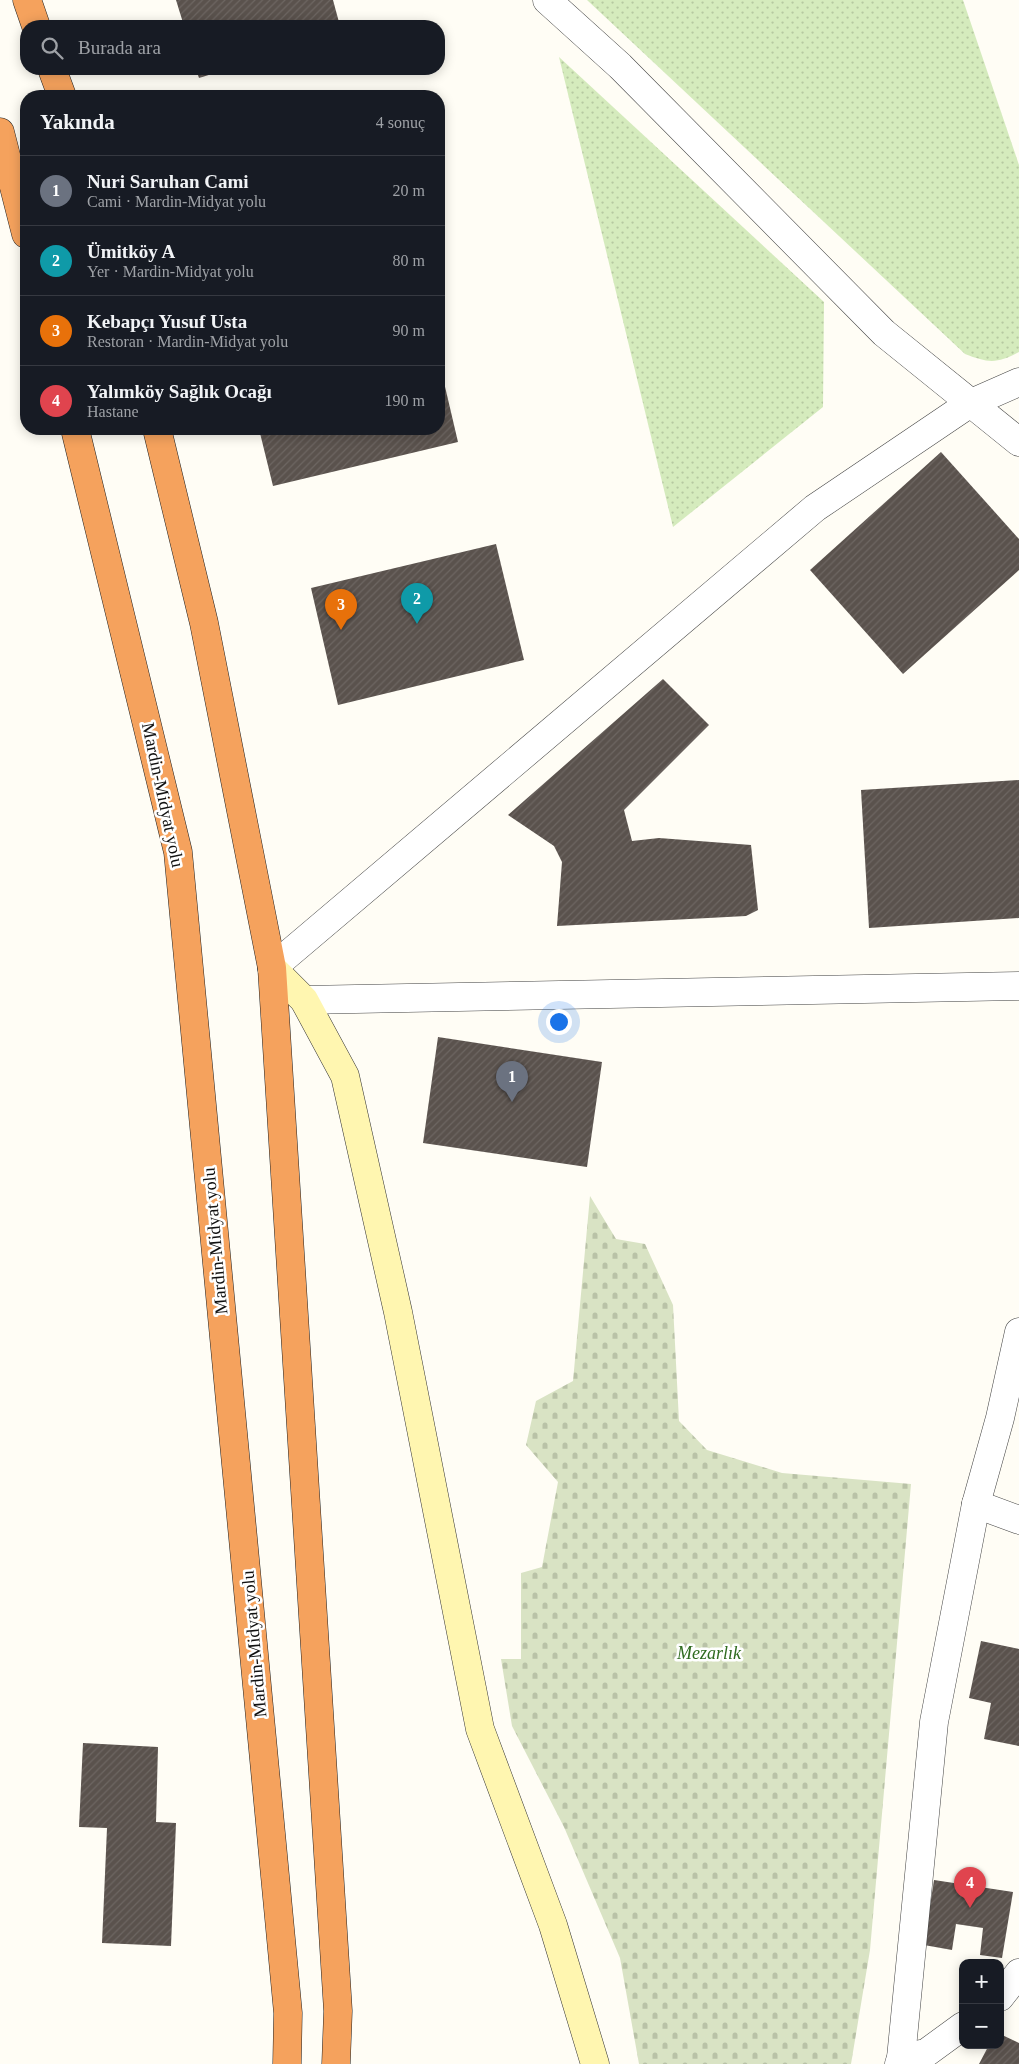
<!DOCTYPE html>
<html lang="tr">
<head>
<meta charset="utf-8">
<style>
  :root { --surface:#171b24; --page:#242831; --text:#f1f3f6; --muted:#9ea1a6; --line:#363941; --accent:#c4262e }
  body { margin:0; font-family:"Times New Roman",serif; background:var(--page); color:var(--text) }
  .controls { position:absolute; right:15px; bottom:15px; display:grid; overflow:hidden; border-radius:10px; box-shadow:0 2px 12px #0003 }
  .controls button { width:45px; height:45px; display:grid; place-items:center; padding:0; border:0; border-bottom:1px solid var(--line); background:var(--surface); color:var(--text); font:25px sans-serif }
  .you { position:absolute; left:558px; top:1021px; width:18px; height:18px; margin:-12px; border:4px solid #fff; border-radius:50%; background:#1a73e8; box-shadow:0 0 0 8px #1a73e833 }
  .badge { display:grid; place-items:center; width:32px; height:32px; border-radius:50%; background:var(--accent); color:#fff; font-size:16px; font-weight:700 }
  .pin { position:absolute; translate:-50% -41px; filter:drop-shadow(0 1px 2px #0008) }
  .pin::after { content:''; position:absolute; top:26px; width:18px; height:15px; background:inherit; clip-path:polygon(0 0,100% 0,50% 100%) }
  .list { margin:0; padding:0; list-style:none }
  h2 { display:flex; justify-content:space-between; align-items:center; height:65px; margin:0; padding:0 20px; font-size:21px }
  h2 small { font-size:16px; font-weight:400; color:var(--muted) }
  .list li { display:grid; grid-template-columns:32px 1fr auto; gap:15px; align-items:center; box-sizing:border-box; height:70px; padding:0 20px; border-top:1px solid var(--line) }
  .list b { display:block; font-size:19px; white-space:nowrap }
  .list p { margin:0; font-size:16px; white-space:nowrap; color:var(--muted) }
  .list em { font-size:16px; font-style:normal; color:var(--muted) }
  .icon { flex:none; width:28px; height:28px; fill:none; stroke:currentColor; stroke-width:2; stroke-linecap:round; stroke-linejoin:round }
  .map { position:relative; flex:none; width:1019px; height:2064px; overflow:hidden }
  .search { position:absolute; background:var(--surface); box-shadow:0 2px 12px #0003; left:20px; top:20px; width:425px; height:55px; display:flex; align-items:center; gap:12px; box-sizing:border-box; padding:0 18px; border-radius:20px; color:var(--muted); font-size:19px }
  .panel { position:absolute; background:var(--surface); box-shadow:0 2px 12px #0003; left:20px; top:90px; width:425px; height:345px; border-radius:20px }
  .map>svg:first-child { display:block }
</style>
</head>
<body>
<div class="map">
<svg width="1019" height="2064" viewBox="0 0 1019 2064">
  <defs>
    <pattern id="green-dots" width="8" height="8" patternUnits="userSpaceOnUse" patternTransform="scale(1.25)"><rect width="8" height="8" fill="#d5ebbd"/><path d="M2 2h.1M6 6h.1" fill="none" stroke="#b6c8a1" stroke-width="1.8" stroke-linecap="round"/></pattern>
    <pattern id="cemetery-stones" width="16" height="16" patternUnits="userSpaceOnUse" patternTransform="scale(1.25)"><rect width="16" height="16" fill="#d9e3c4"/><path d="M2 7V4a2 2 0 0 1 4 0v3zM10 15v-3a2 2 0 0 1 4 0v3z" fill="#b9c2a7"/></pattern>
    <pattern id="building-hatch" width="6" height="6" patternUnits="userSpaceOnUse" patternTransform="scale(1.25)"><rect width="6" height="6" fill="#5a524d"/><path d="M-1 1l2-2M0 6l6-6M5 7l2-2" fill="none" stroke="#6d6662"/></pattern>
  </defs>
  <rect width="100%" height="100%" fill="#fffdf5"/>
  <!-- green -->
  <g fill="url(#green-dots)">
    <path d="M587 0H963L1019 165V352C997 364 988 363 965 354Z"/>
    <path d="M559 57 824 302 823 407 673 527Z"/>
  </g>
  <!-- cemetery -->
  <path fill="url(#cemetery-stones)" d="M590 1196 616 1239 645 1244 673 1305 679 1421 707 1450 782 1473 911 1484 870 1950 851 2064H639L620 1958 564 1827 512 1726 501 1659H521V1573L542 1567 558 1482 526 1445 536 1401 573 1381Z"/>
  <!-- building -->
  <g fill="url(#building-hatch)">
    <path d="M176 0H333L340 26H184Z"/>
    <path d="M196 69H228L199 78Z"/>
    <path d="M439 361 458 442 273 486 259 429H439Z"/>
    <path d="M941 452 1019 539V570L903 674 810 570Z"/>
    <path d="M496 544 524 660 338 705 311 588Z"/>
    <path d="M663 679 709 725 624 810 632 841 659 838 751 845 758 910 746 916 557 926 562 862 554 846 508 815Z"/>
    <path d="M1019 780V918L869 928 861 790Z"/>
    <path d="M438 1037 602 1062 587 1167 423 1143Z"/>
    <path d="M981 1641 1019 1649V1746L984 1739 991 1703 969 1698Z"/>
    <path d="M83 1743 158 1747 156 1822 176 1823 171 1946 102 1943 107 1828 79 1827Z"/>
    <path d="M934 1880 1013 1892 1002 1958 980 1955 983 1928 956 1924 952 1950 924 1945Z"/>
    <path d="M1000 2034 1019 2043V2064H979L989 2045H1000Z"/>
  </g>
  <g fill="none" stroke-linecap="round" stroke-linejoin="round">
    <!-- street casing -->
    <g stroke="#444" stroke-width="29">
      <g id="street">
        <path d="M547 0 620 66 884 333 1019 442"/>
        <path d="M272 968 815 508 969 404 1019 382"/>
        <path d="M304 1000 1019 986"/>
        <path d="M976 1504 1019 1520"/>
        <path d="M1000 1997 1019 1973"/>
        <path d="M901 2058 926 2053 963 2026"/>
        <path d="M899 2064 901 2058 934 1722 976 1504 1000 1418 1019 1332"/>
      </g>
    </g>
    <!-- secondary casing -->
    <g stroke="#333" stroke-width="29">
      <path id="secondary" d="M272 968 304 1000 345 1076 398 1312 480 1729 553 1925 595 2064"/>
    </g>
    <!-- highway casing -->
    <g stroke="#222" stroke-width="29">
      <g id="highway">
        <path d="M27 0 36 26"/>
        <path d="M52 69 62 96"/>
        <path d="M0 132 26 234"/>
        <path d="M75 429 178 852 288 2013 287 2064"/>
        <path d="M157 429 204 623 272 968 338 2011 336 2064"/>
      </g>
    </g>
    <!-- street -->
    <use href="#street" stroke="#fff" stroke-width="28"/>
    <!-- secondary -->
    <use href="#secondary" stroke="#fff6b0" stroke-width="28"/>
    <!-- highway -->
    <use href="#highway" stroke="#f5a25d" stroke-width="28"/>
  </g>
  <g text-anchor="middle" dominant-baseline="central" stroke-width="5" stroke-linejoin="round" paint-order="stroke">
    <!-- street labels -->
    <g font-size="18" fill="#111" stroke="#fff">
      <text transform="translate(163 795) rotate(78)">Mardin-Midyat yolu</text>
      <text transform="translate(215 1241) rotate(-95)">Mardin-Midyat yolu</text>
      <text transform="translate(254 1644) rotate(-95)">Mardin-Midyat yolu</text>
    </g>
    <!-- park labels -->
    <g font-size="18" font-style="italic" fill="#2f6b1f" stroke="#fff">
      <text x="709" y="1653">Mezarlık</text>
    </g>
  </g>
</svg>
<div class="controls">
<button>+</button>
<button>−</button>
</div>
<div class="you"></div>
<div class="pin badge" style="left:512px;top:1102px;background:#6b7280">1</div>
<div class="pin badge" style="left:417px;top:624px;background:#0f9aa8">2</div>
<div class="pin badge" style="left:341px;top:630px;background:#e8710a">3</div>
<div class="pin badge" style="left:970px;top:1908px;background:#e0444e">4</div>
<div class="search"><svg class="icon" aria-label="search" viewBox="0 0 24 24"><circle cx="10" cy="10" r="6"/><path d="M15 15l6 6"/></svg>Burada ara</div>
<section class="panel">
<h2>Yakında<small>4 sonuç</small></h2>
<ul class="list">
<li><span class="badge" style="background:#6b7280">1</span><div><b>Nuri Saruhan Cami</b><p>Cami · Mardin-Midyat yolu</p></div><em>20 m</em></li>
<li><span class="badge" style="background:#0f9aa8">2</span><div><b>Ümitköy A</b><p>Yer · Mardin-Midyat yolu</p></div><em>80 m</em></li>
<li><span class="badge" style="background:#e8710a">3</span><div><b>Kebapçı Yusuf Usta</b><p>Restoran · Mardin-Midyat yolu</p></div><em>90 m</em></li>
<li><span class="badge" style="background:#e0444e">4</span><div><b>Yalımköy Sağlık Ocağı</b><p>Hastane</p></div><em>190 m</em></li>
</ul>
</section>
</div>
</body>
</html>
